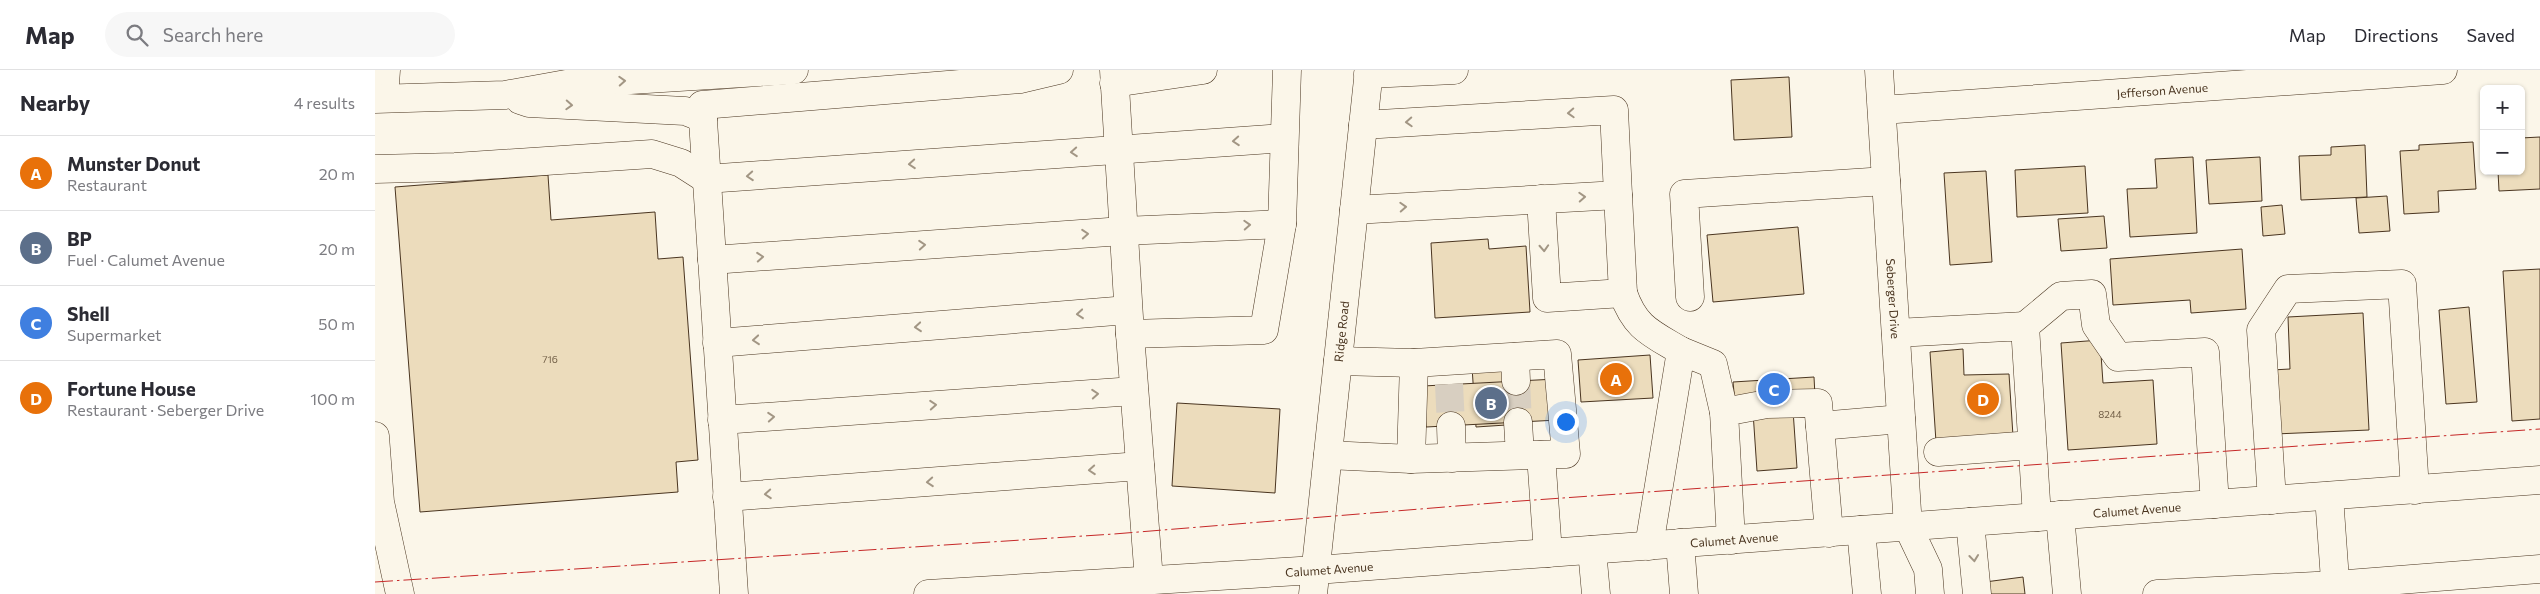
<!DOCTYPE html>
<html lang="en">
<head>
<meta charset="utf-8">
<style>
  :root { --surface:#fff; --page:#f7f7f7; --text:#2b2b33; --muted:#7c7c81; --line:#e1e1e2; --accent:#c62828 }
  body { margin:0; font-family:Commissioner,sans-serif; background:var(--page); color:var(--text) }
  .controls { position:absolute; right:15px; top:15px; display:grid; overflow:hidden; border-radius:8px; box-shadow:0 1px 4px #0004 }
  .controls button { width:45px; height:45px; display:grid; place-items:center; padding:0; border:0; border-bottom:1px solid var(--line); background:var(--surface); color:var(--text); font:25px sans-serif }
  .you { position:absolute; left:1190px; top:351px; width:18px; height:18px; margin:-12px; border:4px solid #fff; border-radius:50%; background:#1a73e8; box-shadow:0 0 0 8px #1a73e833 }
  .badge { display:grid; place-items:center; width:32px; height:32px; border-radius:50%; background:var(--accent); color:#fff; font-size:16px; font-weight:700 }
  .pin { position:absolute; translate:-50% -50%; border:2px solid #fff; box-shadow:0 1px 5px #0006 }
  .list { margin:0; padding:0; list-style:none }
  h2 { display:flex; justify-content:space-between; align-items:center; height:65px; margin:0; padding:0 20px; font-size:21px }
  h2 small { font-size:16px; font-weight:400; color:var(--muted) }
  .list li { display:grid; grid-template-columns:32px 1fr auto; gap:15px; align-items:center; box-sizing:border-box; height:75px; padding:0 20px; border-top:1px solid var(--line) }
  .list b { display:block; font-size:19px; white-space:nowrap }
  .list p { margin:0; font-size:16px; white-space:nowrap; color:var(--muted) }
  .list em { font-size:16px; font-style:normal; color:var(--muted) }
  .icon { flex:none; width:28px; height:28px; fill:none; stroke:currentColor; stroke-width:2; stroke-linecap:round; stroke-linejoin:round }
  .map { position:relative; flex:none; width:2165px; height:524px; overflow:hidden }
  header { display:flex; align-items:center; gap:30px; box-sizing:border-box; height:70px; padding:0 25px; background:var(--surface); border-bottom:1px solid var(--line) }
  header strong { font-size:24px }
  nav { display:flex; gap:28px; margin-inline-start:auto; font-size:18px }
  .search { width:350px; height:45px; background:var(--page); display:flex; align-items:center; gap:12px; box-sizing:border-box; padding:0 18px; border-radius:28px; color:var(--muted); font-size:19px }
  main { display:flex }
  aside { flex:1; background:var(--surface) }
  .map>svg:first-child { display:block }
</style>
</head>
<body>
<header>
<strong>Map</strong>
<div class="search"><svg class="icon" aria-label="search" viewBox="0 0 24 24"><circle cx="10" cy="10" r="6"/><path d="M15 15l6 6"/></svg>Search here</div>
<nav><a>Map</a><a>Directions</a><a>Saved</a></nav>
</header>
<main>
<aside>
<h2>Nearby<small>4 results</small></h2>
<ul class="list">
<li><span class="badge" style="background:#e8710a">A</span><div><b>Munster Donut</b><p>Restaurant</p></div><em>20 m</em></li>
<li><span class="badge" style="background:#5c6f8a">B</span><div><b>BP</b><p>Fuel · Calumet Avenue</p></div><em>20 m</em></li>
<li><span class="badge" style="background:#3f7fe0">C</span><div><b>Shell</b><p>Supermarket</p></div><em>50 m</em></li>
<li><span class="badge" style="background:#e8710a">D</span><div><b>Fortune House</b><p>Restaurant · Seberger Drive</p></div><em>100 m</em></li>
</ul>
</aside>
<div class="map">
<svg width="2165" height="524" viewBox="0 0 2165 524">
  <rect width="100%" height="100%" fill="#fbf6e9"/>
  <!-- building -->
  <g fill="#ecdcbc" stroke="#4a3520">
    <path d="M1414 7 1417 67 1359 70 1356 10Z"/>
    <path d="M2165 67V119L2124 121 2123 101H2146V68Z"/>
    <path d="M2098 72 2101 119 2063 121 2064 142 2029 144 2025 81 2044 80V75Z"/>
    <path d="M1990 75 1992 127 1926 130 1924 86 1956 85V77Z"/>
    <path d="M1818 87 1822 163 1755 167 1752 119 1782 118 1780 89Z"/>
    <path d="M1885 87 1887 131 1834 134 1831 90Z"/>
    <path d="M1710 96 1713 143 1642 147 1640 100Z"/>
    <path d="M1611 101 1617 192 1575 195 1569 103Z"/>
    <path d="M173 105 176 150 280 142 283 189 308 187 323 390 301 392 303 422 45 442 20 117Z"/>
    <path d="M2012 126 2015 161 1984 163 1981 128Z"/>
    <path d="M1907 135 1910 164 1888 166 1886 137Z"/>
    <path d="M1729 146 1732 178 1686 181 1683 149Z"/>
    <path d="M1423 157 1429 224 1338 232 1332 165Z"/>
    <path d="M1113 169 1114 179 1151 176 1155 242 1060 248 1056 173Z"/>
    <path d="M1867 179 1871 239 1816 243 1815 230 1738 235 1735 189Z"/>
    <path d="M2165 199V349L2137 351 2128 201Z"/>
    <path d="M2094 237 2102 332 2071 334 2064 240Z"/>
    <path d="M1988 243 1994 360 1900 364 1897 300 1915 299 1913 247Z"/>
    <path d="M1725 270 1728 313 1778 310 1782 374 1693 380 1686 273Z"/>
    <path d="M1588 279 1589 305 1634 304 1638 366 1561 372 1555 282Z"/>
    <path d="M1275 285 1278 328 1206 332 1203 290Z"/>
    <path d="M1127 295 1131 355 1101 357 1097 297Z"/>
    <path d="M1439 307 1440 326 1360 332 1358 312Z"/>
    <path d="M1181 309 1183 350 1051 357 1048 316Z"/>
    <path d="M802 333 905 339 900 423 797 416Z"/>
    <path d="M1418 340 1422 398 1382 401 1378 342Z"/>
    <path d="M1648 507 1650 524H1612L1610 512Z"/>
  </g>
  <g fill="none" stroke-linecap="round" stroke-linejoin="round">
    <!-- minor-tunnel -->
    <g stroke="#d8cfc1" stroke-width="28" stroke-dasharray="28 14" stroke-linecap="butt">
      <path d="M1141 311 1143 352"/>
      <path d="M1074 314 1076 356"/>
    </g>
    <!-- minor casing -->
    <g stroke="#4a3520" stroke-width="29">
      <g id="minor">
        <path d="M739 0 755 264 774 510"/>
        <path id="s1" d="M1504 0 1533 457 1553 499 1555 524"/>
        <path d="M993 4 1079 0"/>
        <path d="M739 13 828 0"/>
        <path d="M9 28 11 0"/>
        <path d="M0 29 130 25 191 14 419 0"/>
        <path d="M145 30 154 33 310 41 328 48"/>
        <path id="s2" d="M1507 40 2068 0"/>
        <path d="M0 99 80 97 277 84 306 93 331 109 909 68"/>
        <path d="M1166 129 1172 228 1248 223 1243 125"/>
        <path d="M979 140 1243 125 1239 40 988 55"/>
        <path d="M337 190 748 161 907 154"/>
        <path d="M1248 223C1260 258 1276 263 1306 281"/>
        <path d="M1315 227 1309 124 1511 111"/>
        <path d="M1650 256 1686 226 1717 224 1721 255 1743 287 1830 282 1840 434"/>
        <path d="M1521 263 1650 256 1662 447"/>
        <path d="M755 264 889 260 907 154 912 0"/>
        <path d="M342 273 753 240"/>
        <path d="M1140 287 1141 311"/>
        <path d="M347 350 759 321"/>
        <path d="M1143 352 1145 385"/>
        <path d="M1076 356 1077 388"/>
        <path d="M1445 356 1526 349"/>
        <path d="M0 366 5 432 25 524"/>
        <path d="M1563 382 1657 375"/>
        <path d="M953 385 1036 389 1191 384 1182 284 1039 293 963 291"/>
        <path d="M1166 385 1173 483"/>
        <path d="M1036 389 1039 293"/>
        <path d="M1954 426 1961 524"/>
        <path d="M352 427 765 396"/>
        <path d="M1897 430 1886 260 1913 219 2027 214 2040 420"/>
        <path d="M1685 445 1692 524"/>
        <path d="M1595 452 1602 524"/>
        <path d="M1486 460 1492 524"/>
        <path d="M1356 470 1349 342 1392 334 1443 333 1454 463"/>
        <path d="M1305 473 1309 524"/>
        <path d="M1274 476 1306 281 1338 294 1349 342"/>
        <path d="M1217 480 1221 524"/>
        <path d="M359 524 327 35 646 9 684 0"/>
        <path d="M1782 524 1960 515 2165 499"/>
      </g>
    </g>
    <!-- major casing -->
    <g stroke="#4a3520" stroke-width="29">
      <g id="major">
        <path id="s3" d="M553 524 941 500 2165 410"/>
        <path id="s4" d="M938 524 994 0"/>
      </g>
    </g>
    <!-- minor -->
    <use href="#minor" stroke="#fbf6e9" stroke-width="28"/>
    <!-- major -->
    <use href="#major" stroke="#fbf6e9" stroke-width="28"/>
    <!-- power -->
    <path stroke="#c62828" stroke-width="1" stroke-dasharray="18 4 2.5 4" stroke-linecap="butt" d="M0 512 739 464 1131 432 2165 359"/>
  </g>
  <!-- one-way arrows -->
  <defs><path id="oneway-chevron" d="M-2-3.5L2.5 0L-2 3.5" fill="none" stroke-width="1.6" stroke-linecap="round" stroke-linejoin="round" transform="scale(1.25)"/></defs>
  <g stroke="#a29684">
    <use href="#oneway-chevron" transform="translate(247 11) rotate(-3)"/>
    <use href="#oneway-chevron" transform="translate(194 35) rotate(3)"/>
    <use href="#oneway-chevron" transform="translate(1196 43) rotate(177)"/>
    <use href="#oneway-chevron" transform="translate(1034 52) rotate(177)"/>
    <use href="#oneway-chevron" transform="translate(861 71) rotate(176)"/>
    <use href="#oneway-chevron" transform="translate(699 82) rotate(176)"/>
    <use href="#oneway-chevron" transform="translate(537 94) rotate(176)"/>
    <use href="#oneway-chevron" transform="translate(375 106) rotate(176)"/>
    <use href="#oneway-chevron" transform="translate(1207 127) rotate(-3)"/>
    <use href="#oneway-chevron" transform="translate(1028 137) rotate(-3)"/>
    <use href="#oneway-chevron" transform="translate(872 155) rotate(-3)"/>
    <use href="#oneway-chevron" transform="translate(710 164) rotate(-4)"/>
    <use href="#oneway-chevron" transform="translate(547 175) rotate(-4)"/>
    <use href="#oneway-chevron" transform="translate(1169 178) rotate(87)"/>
    <use href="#oneway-chevron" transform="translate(385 187) rotate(-4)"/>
    <use href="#oneway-chevron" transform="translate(705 244) rotate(175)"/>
    <use href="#oneway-chevron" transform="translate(543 257) rotate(175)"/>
    <use href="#oneway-chevron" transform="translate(381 270) rotate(175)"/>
    <use href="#oneway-chevron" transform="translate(720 324) rotate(-4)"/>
    <use href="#oneway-chevron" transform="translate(558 335) rotate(-4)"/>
    <use href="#oneway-chevron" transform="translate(396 347) rotate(-4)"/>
    <use href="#oneway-chevron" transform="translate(717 400) rotate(176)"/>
    <use href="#oneway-chevron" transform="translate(555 412) rotate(176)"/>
    <use href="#oneway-chevron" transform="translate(393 424) rotate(176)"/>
    <use href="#oneway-chevron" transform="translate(1599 488) rotate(84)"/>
  </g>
  <g text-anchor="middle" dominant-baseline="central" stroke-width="4" stroke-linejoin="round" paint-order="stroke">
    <!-- number labels -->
    <g font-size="10" fill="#725f47">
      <text x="175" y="289">716</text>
      <text x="1735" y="344">8244</text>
    </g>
    <!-- street labels -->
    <g font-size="12" fill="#4a3520" stroke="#fbf6e9">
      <text stroke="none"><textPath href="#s2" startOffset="281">Jefferson Avenue</textPath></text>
      <text stroke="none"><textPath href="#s1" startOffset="229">Seberger Drive</textPath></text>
      <text stroke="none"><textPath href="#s4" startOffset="264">Ridge Road</textPath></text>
      <text stroke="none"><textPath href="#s3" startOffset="1212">Calumet Avenue</textPath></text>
      <text stroke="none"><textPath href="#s3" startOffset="808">Calumet Avenue</textPath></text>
      <text stroke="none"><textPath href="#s3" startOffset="402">Calumet Avenue</textPath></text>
    </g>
  </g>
</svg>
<div class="controls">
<button>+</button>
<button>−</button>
</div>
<div class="you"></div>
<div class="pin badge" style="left:1241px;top:309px;background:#e8710a">A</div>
<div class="pin badge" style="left:1116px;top:333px;background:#5c6f8a">B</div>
<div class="pin badge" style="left:1399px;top:319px;background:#3f7fe0">C</div>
<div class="pin badge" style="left:1608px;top:329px;background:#e8710a">D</div>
</div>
</main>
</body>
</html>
